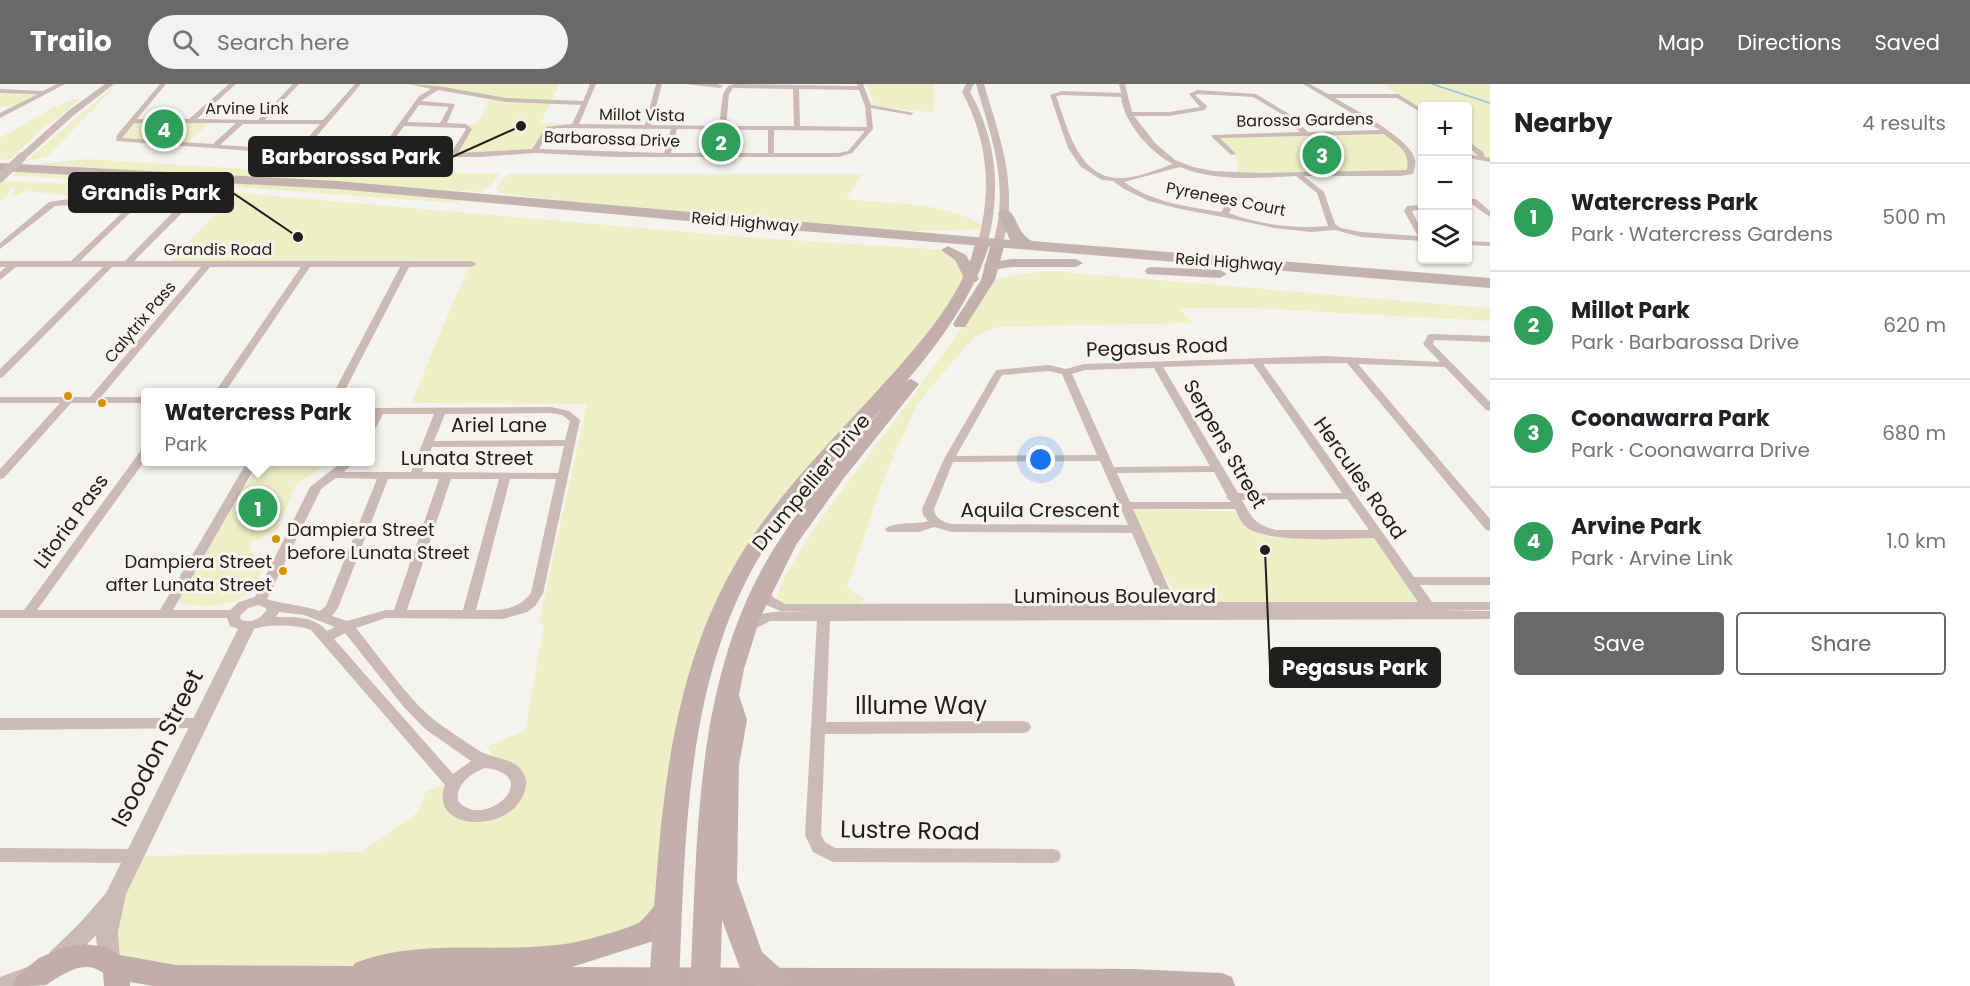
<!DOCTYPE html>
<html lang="en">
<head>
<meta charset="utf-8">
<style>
  :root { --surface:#fff; --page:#f2f2f2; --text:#202124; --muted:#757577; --line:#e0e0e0; --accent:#6b6967 }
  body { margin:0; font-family:Poppins,sans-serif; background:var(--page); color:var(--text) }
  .controls { position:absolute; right:18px; top:18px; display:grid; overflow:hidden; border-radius:6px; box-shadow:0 2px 4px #0004 }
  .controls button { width:54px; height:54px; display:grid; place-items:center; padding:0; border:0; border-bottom:2px solid var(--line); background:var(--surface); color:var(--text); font:30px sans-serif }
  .you { position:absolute; left:1041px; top:376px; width:21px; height:21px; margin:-15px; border:4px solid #fff; border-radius:50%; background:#1a73e8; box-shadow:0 0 0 9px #1a73e833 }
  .badge { display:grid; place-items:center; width:39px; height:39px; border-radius:50%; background:var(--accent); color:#fff; font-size:20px; font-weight:700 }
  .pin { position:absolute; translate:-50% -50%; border:3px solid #fff; box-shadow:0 2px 6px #0006 }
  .popup { position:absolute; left:141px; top:304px; width:234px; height:78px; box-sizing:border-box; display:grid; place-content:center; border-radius:6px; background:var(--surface); filter:drop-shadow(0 2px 4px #0005); font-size:20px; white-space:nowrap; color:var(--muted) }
  .popup b { font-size:22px; color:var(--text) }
  .popup::after { content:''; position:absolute; left:50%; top:100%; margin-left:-12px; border:12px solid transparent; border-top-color:var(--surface) }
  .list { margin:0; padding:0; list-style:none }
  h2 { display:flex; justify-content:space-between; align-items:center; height:78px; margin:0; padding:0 24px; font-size:26px }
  h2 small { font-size:20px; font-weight:400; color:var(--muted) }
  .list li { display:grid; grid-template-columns:39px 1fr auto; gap:18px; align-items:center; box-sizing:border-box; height:108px; padding:0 24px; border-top:2px solid var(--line) }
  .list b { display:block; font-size:22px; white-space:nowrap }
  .list p { margin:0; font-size:20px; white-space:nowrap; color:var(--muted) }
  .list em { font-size:20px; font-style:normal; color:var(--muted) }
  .actions { display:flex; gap:12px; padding:18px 24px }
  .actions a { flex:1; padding:14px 0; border:2px solid var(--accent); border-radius:6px; text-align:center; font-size:21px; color:var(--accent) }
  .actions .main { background:var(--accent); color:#fff }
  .icon { flex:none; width:33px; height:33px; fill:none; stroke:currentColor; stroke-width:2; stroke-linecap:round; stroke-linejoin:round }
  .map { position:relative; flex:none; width:1490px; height:902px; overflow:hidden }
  header { display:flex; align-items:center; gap:36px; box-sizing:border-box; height:84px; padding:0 30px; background:var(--accent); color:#fff }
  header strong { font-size:28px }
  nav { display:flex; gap:33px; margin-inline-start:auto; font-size:21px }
  .search { width:420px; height:54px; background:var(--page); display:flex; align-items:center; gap:15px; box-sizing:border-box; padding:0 21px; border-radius:33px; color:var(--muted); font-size:22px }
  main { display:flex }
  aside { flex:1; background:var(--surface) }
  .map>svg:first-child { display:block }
</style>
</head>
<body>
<header>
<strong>Trailo</strong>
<div class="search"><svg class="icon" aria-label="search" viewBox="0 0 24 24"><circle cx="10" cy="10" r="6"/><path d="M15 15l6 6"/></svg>Search here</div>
<nav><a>Map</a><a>Directions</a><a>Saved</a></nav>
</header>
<main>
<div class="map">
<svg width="1490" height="902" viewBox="0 0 1490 902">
  <rect width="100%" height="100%" fill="#f5f3f0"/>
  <!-- green -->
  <g fill="#edf0c6">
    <path d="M117 0 48 72 26 77 116 0Z"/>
    <path d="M412 0H559L541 39 576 40 551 43 534 67 453 71 469 45 466 42 477 39 490 14Z"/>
    <path d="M867 0H934V27L923 28 874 22Z"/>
    <path d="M1383 0H1490V76L1468 60V22H1422V28Z"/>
    <path d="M0 7 45 9 15 23 0 22Z"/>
    <path d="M75 15 80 16 42 45 10 75 0 76V54L52 24Z"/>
    <path d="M132 37H211L184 62 118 56Z"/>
    <path d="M704 45 740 46 739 71H700Z"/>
    <path d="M1386 48 1409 68 1410 88 1238 92 1236 72 1214 52Z"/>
    <path d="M87 75 296 88 500 89 491 101 480 108 35 80Z"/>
    <path d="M18 86 334 103 462 116 456 119 163 98 12 92Z"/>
    <path d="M508 90H863L846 115C891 120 942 117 982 141L978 146 912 147 598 121 499 109 496 104Z"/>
    <path d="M11 97 195 105 746 153 948 166 971 195 960 216 806 399 718 531 669 822 630 855 399 879 180 894 102 873 134 772 361 768 418 728 426 707 452 699 450 708 464 730 497 729 523 694 495 678 487 662 525 647 544 541 539 537 587 320 411 319 471 176 171 178 218 127 26 107 19 111H10L16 104 10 103 8 111 0 118V98Z"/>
    <path d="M1052 187 1490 224V237L1249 224H1180L1192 239 998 243 975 252 917 320 882 399 847 503 864 515 860 523H784L775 517 784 493 816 441 909 317 997 195 1018 190Z"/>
    <path d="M260 378H330L295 402 278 445 253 458 249 465 260 479 261 488C257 496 253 505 245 511 229 523 193 527 177 515L242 401H247Z"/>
    <path d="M1129 425 1234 427C1245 444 1257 451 1276 454H1374L1420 518C1384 518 1202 526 1182 511 1155 491 1143 455 1129 425Z"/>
  </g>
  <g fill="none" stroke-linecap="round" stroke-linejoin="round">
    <!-- stream -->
    <path stroke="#93c2e1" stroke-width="1.5" d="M1432 0 1490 19"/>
    <!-- minor -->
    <g fill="#cbbab5" fill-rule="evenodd">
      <path d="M57 0H65L0 34V29L38 10 0 9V5L43 7Z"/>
      <path d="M160 0H166L137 35H189L229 0H236L197 35 258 36 293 0H299L265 36H323L355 0H361L304 67 378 69 419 12 431 5 409 0 438 2 506 14 583 17 590 0H596L579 40 645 41 656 0H662L651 41 719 42 723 10 728 2 734 0 858 2 857 0H863L871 21 914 29 911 31 871 24 873 45 852 69 839 73H614L534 69 480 73H335L116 57 117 51ZM733 4 793 5 794 42H726L729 10ZM799 5 859 6 865 22 867 43 800 42ZM438 6 506 18 581 21 572 40 546 43 532 65 458 69 472 45 466 40 447 39 455 20 421 17ZM419 21 449 23 440 39 407 38ZM134 39H236L213 60 122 54ZM243 40H320L297 66 220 61ZM404 42 464 44 466 45 451 69H385ZM558 44 671 45 664 69 539 65 550 46ZM677 45 768 46V69H671ZM774 46 865 47 848 67 839 69H774Z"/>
      <path d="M685 0H717L723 2 720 4Z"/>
      <path d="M1119 0H1125L1132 28H1169L1200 23 1189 10 1197 6 1256 10 1289 30 1308 48 1380 46 1303 0H1310L1328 10H1398L1422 25V29L1397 14H1335C1352 24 1413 56 1415 76 1416 80 1414 86 1413 90L1399 92H1304L1324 108 1335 140 1341 144 1361 148 1418 152 1404 127 1407 122 1422 121V125L1412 127 1422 147V157L1361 153 1335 146 1311 148 1274 144 1223 133 1180 125 1149 117 1124 105 1113 97 1102 96 1081 83 1068 64 1050 11 1062 7 1121 9ZM1198 10 1253 13 1285 32 1300 48 1212 51V53L1231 71 1236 70 1220 54 1384 50C1398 62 1410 66 1407 86L1259 89 1213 87 1193 83 1175 76 1156 60 1134 32H1169L1205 26 1207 22 1195 11ZM1062 11 1121 13C1124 39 1151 69 1173 80 1158 85 1140 93 1124 94 1079 97 1068 45 1056 12ZM1180 83C1216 98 1258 94 1296 92L1317 109 1328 142C1296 145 1259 141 1229 129L1235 118 1231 116H1228L1221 128C1188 123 1152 118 1124 98Z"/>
      <path d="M1468 57 1483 68 1485 73 1490 74V78L1468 74V70L1478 72 1468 62Z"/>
      <path d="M69 115 104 116 129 121 147 119 183 124V128L134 177H472L476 180 472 183H409L344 308H334L400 183H310L225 308H215L301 183H210L101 313H146V319H71L4 394 0 395V385L60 319H0V313H90L201 183H112L3 293 0 294V285L103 183H16L0 196V188L6 183H0V177H71L126 125 92 120 55 122 0 165V159L49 118ZM147 123 174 127 125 177H80L134 125Z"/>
      <path d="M1470 115H1476L1490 127V133L1470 119Z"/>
      <path d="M1468 157 1490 158V162L1468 161Z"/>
      <path d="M1431 250 1490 252V258L1434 256 1433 260 1490 318V327L1486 326 1445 283 1358 280 1490 435V447L1486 446 1347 279 1263 280 1414 493H1490V501H1420L1432 518H1490V526L1438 527H1490V535L830 537 826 638 1024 637 1029 639 1031 643 1029 647 1024 649 825 650 821 751 825 758 835 764 1053 765 1059 767 1061 772 1059 777 1053 779 833 778 813 768 805 751 817 537H770L747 549 742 547 740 544C757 521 796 529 821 528H783L762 519 757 503 759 500H767L773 513 785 520 1162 519 1132 449 952 448 934 443 919 448H887L885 445C894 437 916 441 928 437L923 431 922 425 944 375 996 286 1049 281 1066 285 1084 280 1325 272 1440 278 1423 260 1428 251ZM1253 280 1342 409H1238L1163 283ZM1154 284 1210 382 1114 383 1072 290 1085 286ZM1049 287 1062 290 1097 371 956 372 1002 291ZM1100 377 1128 441 952 440C943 438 935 435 934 425L953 378ZM1214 388 1227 412 1226 413 1231 418H1130L1117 389ZM1347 415 1369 446H1276C1255 441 1252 434 1242 416ZM1133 425H1235C1238 430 1240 437 1244 441 1263 461 1346 454 1374 454L1418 518H1175Z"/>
      <path d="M551 323 569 327 580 336 543 510 535 522 527 528 503 535 386 534 356 544C379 572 409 617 437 638 450 648 465 657 478 666 495 677 520 672 526 696 527 703 524 711 520 717 499 750 429 744 445 701L311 546C297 541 283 541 268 542 252 544 247 549 230 542L227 534H0V526H24L142 365 146 364V375L37 526H160L247 378H258L173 526H230L239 518 255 513 310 403 342 378H354L344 388H411L434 330H383L375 345 370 348 372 330H370V324ZM551 329 562 331 570 337 565 356 434 357 445 330ZM564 362 558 389 422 388 432 363ZM336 394 377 395 326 522 320 527C303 521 285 521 267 515L321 405ZM388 395H439L394 526H386L347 537 332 532 338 524ZM451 395H499L463 526H407ZM510 395H556L531 509C516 528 498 526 476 526ZM259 521 266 524V527C259 536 252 539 241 536L240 532 248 524ZM279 528 304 531 335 543 327 547C314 532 295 533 276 533ZM345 549 403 622 425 645 471 677 453 690 334 555ZM485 684C546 691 484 748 458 717 455 701 471 689 485 684Z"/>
      <path d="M0 634H200L205 635 207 639 205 643 200 644 0 646Z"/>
      <path d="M0 764 134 765 140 767 142 772 140 777 134 779 0 778Z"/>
      <path d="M30 882 36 884 39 890 36 896 20 902H0V893Z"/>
    </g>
    <!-- tertiary -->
    <g fill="#cbbab5" fill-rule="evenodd">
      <path d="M105 0H114L74 31 25 75H19V71L68 27Z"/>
      <path d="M966 0H974L970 8C997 56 1001 106 988 158L983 161 978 158C992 106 988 56 962 8Z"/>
      <path d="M976 0H984C1000 55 1019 101 1003 159L998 162 993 159C1010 102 992 55 976 0Z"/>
      <path d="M247 537 253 539 255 543 126 810 118 848 120 877 117 884 109 887 101 884 98 877 96 851 66 882 58 885 50 882 47 875 50 868 79 840 106 809 241 539Z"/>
    </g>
    <!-- secondary -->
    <path fill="#c2aea9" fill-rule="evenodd" d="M667 813 676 816 680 824 657 856 572 883 1132 885 1222 889 1232 893 1235 902H153L130 898V902H104L103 889C83 874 63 891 46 901 38 902 22 902 13 902L16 893 39 874 62 864 84 860 105 863 120 871 176 881 353 882 355 879C426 852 502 872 576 858 587 856 635 843 641 837 651 828 654 818 667 813Z"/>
    <!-- primary -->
    <g fill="#c3b0ac" fill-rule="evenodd">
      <path d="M983 154 990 158C959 264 853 347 786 433 684 567 686 741 679 902H649C660 746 662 582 755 449 804 378 870 320 924 253 942 231 958 207 969 180 973 172 973 156 983 154Z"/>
      <path d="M998 155 1005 159 995 196 965 243H955L953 240 981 196 991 159Z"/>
      <path d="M911 295 919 300 844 394 796 461 760 534 744 585 739 611 747 636 739 681 737 797 762 868 782 886 787 896 784 902H757L740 884 722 836 720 902H690C698 761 693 612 762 485 800 416 856 357 905 297Z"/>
    </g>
    <!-- trunk -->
    <g fill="#c4b2ae" fill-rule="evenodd">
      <path d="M0 79 337 97 1010 156 998 129 1005 125C1018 129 1015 148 1032 157L1490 194V204L765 144 337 105 0 87Z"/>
      <path d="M948 162 966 171 979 195 976 198H966L955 176 941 166Z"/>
      <path d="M1012 175H1076L1083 179 1076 183H1012L991 186 984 182 986 179Z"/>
      <path d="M1152 183 1220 186 1227 190 1220 194 1147 190 1145 187 1147 184Z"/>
    </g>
    <!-- tertiary-bridge -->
    <path stroke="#cbbab5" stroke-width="9" d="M0 94 22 73"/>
  </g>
  <!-- markers -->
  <g fill="#d79204" stroke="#f8f3ed" stroke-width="2">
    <circle cx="68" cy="312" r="5"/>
    <circle cx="102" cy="319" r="5"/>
    <circle cx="276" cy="455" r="5"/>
    <circle cx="283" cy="487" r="5"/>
  </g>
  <g text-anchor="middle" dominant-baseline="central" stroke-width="6" stroke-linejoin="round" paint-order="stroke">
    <!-- far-street labels -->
    <g font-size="16" fill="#211f1d" stroke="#f8f3ed">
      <text x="247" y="24">Arvine Link</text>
      <text transform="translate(642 31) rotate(1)">Millot Vista</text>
      <text transform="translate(1305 36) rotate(-1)">Barossa Gardens</text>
      <text transform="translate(612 55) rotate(2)">Barbarossa Drive</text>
      <text transform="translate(1226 115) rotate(11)">Pyrenees Court</text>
      <text transform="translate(745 138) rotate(5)">Reid Highway</text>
      <text x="218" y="165">Grandis Road</text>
      <text transform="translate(1229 178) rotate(4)">Reid Highway</text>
      <text transform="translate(140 238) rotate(-50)">Calytrix Pass</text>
    </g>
    <!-- bus labels -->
    <g font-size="18" fill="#211f1d" stroke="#f8f3ed" text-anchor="start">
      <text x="287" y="445">Dampiera Street<tspan x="287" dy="23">before Lunata Street</tspan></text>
      <text x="272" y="477" text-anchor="end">Dampiera Street<tspan x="272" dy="23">after Lunata Street</tspan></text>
    </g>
    <!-- street labels -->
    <g font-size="20" fill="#211f1d" stroke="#f8f3ed">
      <text transform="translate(1157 263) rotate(-2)">Pegasus Road</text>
      <text x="499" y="341">Ariel Lane</text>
      <text transform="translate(1225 360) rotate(60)">Serpens Street</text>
      <text x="467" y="374">Lunata Street</text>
      <text transform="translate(1360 394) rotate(55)">Hercules Road</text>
      <text transform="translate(811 398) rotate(-50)">Drumpellier Drive</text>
      <text x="1040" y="426">Aquila Crescent</text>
      <text transform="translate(71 437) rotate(-54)">Litoria Pass</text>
      <text x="1115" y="512">Luminous Boulevard</text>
    </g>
    <!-- near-street labels -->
    <g font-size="24" fill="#211f1d" stroke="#f8f3ed">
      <text x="921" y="621">Illume Way</text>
      <text transform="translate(157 664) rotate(-63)">Isoodon Street</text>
      <text transform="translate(910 746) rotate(1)">Lustre Road</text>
    </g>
  </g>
  <!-- callouts -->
  <path fill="none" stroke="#211f1d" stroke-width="2" d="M521 42L452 73M298 153L233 109M1265 466L1270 584"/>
  <g fill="#211f1d" stroke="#f8f3ed" stroke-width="2">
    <circle cx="521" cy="42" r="6"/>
    <circle cx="298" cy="153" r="6"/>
    <circle cx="1265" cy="466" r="6"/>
  </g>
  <g fill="#211f1d" stroke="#211f1d" stroke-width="2">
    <rect x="249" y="53" width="203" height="39" rx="6"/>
    <rect x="69" y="89" width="164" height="39" rx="6"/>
    <rect x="1270" y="564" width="170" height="39" rx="6"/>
  </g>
  <g font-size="21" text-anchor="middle" font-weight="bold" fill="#fff">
    <text x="351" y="80">Barbarossa Park</text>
    <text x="151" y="116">Grandis Park</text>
    <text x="1355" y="591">Pegasus Park</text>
  </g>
</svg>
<div class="controls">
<button>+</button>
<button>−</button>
<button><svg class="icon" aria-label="layers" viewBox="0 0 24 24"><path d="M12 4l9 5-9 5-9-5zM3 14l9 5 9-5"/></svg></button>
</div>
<div class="you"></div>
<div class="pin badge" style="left:258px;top:424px;background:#2e9e5b">1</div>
<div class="popup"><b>Watercress Park</b>Park</div>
<div class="pin badge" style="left:721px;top:58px;background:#2e9e5b">2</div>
<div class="pin badge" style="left:1322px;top:71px;background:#2e9e5b">3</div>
<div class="pin badge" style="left:164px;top:45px;background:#2e9e5b">4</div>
</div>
<aside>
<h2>Nearby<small>4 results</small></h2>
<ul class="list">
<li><span class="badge" style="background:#2e9e5b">1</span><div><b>Watercress Park</b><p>Park · Watercress Gardens</p></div><em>500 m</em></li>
<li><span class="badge" style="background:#2e9e5b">2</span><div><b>Millot Park</b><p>Park · Barbarossa Drive</p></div><em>620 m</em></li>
<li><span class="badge" style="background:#2e9e5b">3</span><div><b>Coonawarra Park</b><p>Park · Coonawarra Drive</p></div><em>680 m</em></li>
<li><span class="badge" style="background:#2e9e5b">4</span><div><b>Arvine Park</b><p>Park · Arvine Link</p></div><em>1.0 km</em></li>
</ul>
<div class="actions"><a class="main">Save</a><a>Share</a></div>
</aside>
</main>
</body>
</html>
